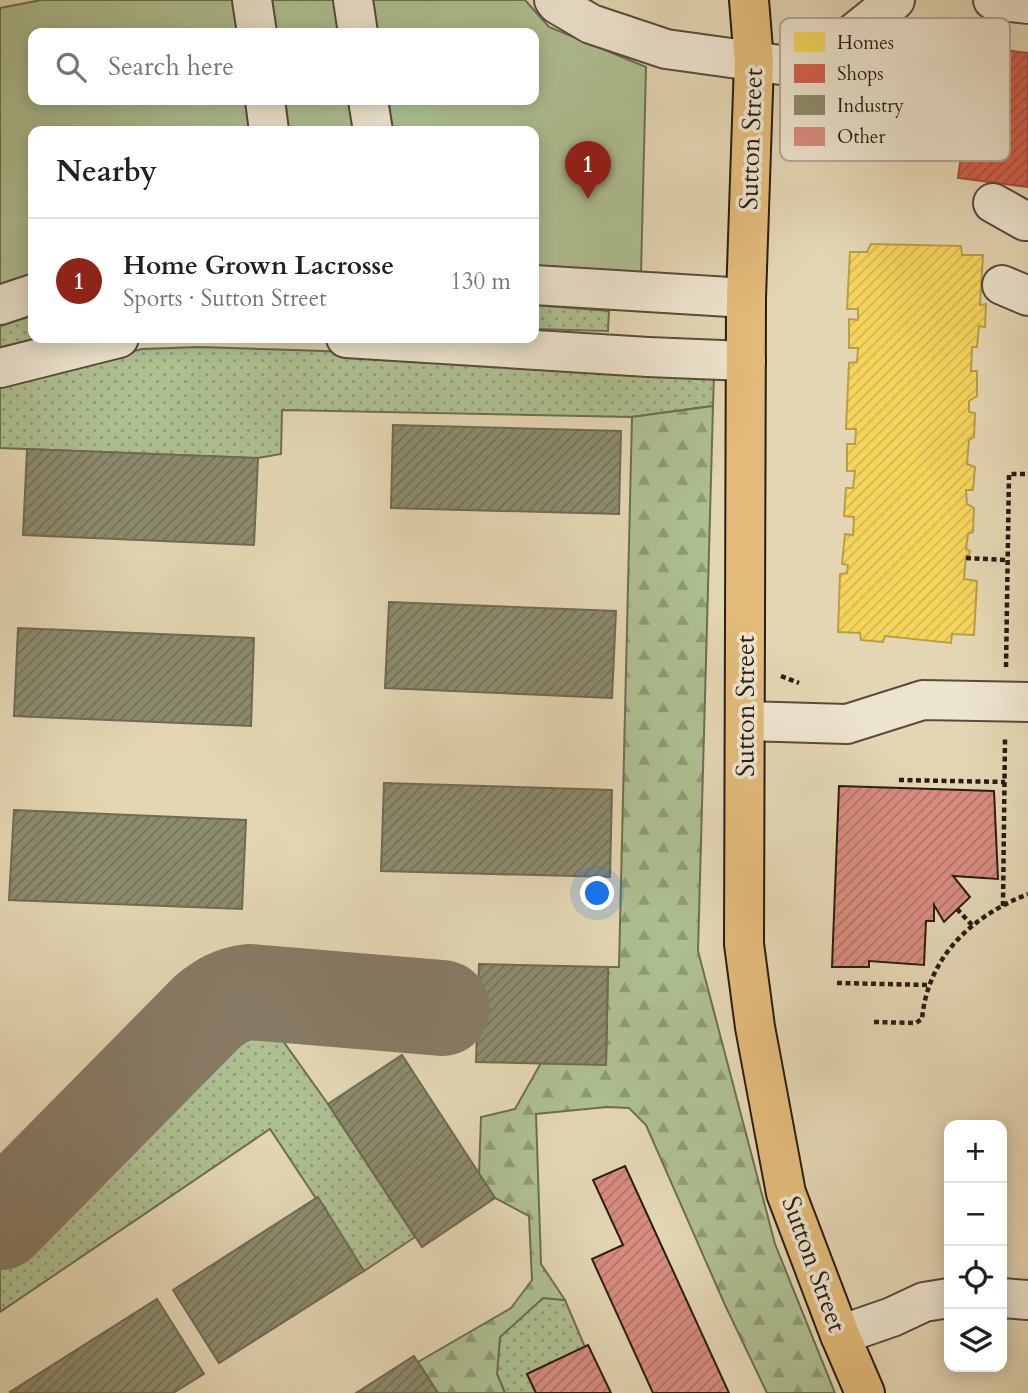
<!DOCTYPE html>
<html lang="en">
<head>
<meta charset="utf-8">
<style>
  :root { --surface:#fff; --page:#f2f2f2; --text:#202124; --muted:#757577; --line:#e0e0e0; --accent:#8f2418 }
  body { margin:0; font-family:Cardo,serif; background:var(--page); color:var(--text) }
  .controls { position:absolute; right:21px; bottom:21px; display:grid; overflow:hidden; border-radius:14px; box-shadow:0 4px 18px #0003 }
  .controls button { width:63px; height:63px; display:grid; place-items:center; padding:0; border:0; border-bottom:2px solid var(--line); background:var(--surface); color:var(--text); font:35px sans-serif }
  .you { position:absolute; left:598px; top:894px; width:24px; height:24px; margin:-18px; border:5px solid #fff; border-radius:50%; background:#1a73e8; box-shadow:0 0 0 10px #1a73e833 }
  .badge { display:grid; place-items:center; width:46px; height:46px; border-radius:50%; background:var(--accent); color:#fff; font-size:23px; font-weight:700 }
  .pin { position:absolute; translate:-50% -58px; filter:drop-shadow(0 2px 4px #0008) }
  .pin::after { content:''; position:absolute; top:37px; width:24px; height:21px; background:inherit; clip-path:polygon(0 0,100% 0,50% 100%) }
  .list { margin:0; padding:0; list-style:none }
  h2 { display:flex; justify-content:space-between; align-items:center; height:91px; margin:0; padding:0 28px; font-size:30px }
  h2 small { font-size:23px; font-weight:400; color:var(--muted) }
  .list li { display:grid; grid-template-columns:46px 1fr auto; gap:21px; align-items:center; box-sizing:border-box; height:126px; padding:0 28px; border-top:2px solid var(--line) }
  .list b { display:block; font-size:26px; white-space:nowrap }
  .list p { margin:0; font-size:23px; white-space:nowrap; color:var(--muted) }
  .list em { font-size:23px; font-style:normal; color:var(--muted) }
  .icon { flex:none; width:38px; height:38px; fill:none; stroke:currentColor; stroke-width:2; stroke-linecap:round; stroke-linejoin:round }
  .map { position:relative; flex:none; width:1028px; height:1393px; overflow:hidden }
  .search { position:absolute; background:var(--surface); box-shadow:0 4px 18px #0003; left:28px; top:28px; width:511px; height:77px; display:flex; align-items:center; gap:18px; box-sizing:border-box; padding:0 24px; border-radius:14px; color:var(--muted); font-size:26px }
  .panel { position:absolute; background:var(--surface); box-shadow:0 4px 18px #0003; left:28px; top:126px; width:511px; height:217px; border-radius:14px }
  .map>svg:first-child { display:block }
</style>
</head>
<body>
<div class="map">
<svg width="1028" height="1393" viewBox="0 0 1028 1393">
  <defs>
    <pattern id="grass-dots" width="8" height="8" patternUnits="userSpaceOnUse" patternTransform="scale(1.75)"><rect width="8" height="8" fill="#aebf91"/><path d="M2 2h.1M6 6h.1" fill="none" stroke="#8e9b75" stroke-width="1.8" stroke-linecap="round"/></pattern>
    <pattern id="forest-firs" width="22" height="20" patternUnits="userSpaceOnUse" patternTransform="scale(1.75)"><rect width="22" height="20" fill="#aebf91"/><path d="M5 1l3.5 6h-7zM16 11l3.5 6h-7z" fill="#8e9b75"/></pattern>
    <pattern id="homes-hatch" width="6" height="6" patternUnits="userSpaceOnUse" patternTransform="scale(1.75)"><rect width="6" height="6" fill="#f6d55c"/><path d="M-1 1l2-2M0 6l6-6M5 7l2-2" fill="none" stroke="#d3b64f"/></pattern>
    <pattern id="shops-hatch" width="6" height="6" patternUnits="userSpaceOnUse" patternTransform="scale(1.75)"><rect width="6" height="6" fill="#d6604d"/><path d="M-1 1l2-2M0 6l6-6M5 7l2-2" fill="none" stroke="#ae4f3f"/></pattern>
    <pattern id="industry-hatch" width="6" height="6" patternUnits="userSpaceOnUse" patternTransform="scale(1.75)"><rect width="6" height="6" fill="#8c8c6e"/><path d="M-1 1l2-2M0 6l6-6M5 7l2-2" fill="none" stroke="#737259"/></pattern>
    <pattern id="building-hatch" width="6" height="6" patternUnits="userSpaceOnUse" patternTransform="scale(1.75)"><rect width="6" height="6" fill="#d98c7f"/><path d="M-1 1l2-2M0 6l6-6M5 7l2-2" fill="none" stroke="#b07267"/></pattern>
  </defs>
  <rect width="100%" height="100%" fill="#e4d6b3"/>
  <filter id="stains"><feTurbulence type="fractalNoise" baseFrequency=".00286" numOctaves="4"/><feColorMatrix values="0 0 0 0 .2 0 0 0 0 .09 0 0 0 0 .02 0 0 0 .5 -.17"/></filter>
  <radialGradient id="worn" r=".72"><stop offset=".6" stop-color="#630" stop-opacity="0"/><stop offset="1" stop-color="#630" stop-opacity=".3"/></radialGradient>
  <!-- grass -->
  <g fill="url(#grass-dots)" stroke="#6c6e52" stroke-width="2">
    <path d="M534 305 609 311 608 331 534 329Z"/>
    <path d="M33 315V338H49L0 353V326Z"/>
    <path d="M199 347 324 351 714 373 713 406 632 417 282 410 281 454 258 458 0 448V387L142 349Z"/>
    <path d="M238 1027 267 1029 283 1041 328 1104 415 1237 364 1271 270 1129 0 1312V1265Z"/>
    <path d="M543 1298 565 1300 585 1347 527 1374 536 1393H505L497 1374 500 1337Z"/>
  </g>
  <!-- forest -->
  <path fill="url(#forest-firs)" stroke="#6c6e52" stroke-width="2" d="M713 406 698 951 775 1244 835 1393H767L725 1305 646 1125 629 1108 607 1107 536 1114 541 1264 565 1300 543 1298 500 1337 497 1374 505 1393H438L418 1362 511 1308 532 1280 529 1216 495 1198 479 1174 481 1117 515 1109 541 1063 606 1064 608 967H619L632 417Z"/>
  <!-- pitch -->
  <path fill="#aebf91" stroke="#6c6e52" stroke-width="2" fill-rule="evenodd" d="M41 0H525L549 27 646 67 641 274 534 268V131H33V283L0 293V8ZM33 33H534V100H33Z"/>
  <!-- homes -->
  <path fill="url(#homes-hatch)" stroke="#b99e46" stroke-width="2" d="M871 244 961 246 962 255H983L980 305 986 304 985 327 979 326 977 347H972L971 371H977V396L969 401V412L975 413 974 437 969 440 967 464 975 467 973 490H966L967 504 974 508 973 532 968 534 966 549 970 551 969 555 966 556 964 579 977 581 974 635 952 634 951 643 885 636 883 642 861 640 860 633 838 632 840 574 847 573 848 565 842 564 845 534 853 535 854 517 844 516 846 488H853L855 471H847V444H855L856 429H846L849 363 857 362 858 348H849V319L858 320V309H847L850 252H867Z"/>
  <!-- shops -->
  <path fill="url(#shops-hatch)" stroke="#a24c3c" stroke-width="2" d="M893 35 1028 53V187L958 178 964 134 881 122Z"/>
  <!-- industry -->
  <g fill="url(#industry-hatch)" stroke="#6f6b53" stroke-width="2">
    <path d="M393 425 621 431 619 514 391 508Z"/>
    <path d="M27 449 258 458 254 545 23 535Z"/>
    <path d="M389 602 616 611 612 698 385 688Z"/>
    <path d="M18 628 254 638 251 726 14 716Z"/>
    <path d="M384 783 612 790 610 877 381 871Z"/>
    <path d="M14 810 246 820 242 909 9 900Z"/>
    <path d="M479 964 608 967 606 1065 476 1062Z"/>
    <path d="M402 1055 495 1198 422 1247 328 1104Z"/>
    <path d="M318 1197 364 1271 219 1363 173 1290Z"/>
    <path d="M157 1299 204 1374 173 1393H11L10 1392Z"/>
    <path d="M414 1356 438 1393H356Z"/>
  </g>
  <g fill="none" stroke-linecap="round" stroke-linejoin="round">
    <!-- taxiway -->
    <path stroke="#877a64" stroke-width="96" d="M0 1222 207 1012C220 1001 232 994 250 992L442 1008"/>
  </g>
  <!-- building -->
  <g fill="url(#building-hatch)" stroke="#2a1d14" stroke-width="2">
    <path d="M839 786 994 791 998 879 953 876 970 897 944 922 934 905V921H926L924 965 869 961V967H832Z"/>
    <path d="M625 1166 729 1393H653L592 1259 623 1245 593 1180Z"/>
    <path d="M588 1345 611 1393H536L527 1374Z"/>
  </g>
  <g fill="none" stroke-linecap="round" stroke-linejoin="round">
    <!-- minor casing -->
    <g stroke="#584b3c" stroke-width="42">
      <g id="minor">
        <path d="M252 0 257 33"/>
        <path d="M353 0 358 33"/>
        <path d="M554 0 557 4 591 24 666 49 788 66 814 65 895 0"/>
        <path d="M993 0 1028 4"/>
        <path d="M265 100 269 131"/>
        <path d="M368 100 373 131"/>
        <path d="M993 203 1025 221H1028"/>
        <path d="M534 285 746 298"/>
        <path d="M1002 285 1028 296"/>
        <path d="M0 305 33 294"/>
        <path d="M346 338 648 357 746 361"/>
        <path d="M0 368 119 338"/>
        <path d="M745 721 847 724 923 700 1028 702"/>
        <path d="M1002 1298 1028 1300"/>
        <path d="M840 1335 892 1317 924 1302 949 1298"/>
      </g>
    </g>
    <!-- highway casing -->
    <g stroke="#2a1d14" stroke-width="42">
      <path id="highway" d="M749 0 754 62 746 298 744 944 755 1027 786 1193 840 1335 865 1393"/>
    </g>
    <!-- path -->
    <g stroke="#2a1d14" stroke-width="4.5" stroke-dasharray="5 3.5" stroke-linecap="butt">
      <path d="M966 558 1007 560"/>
      <path d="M1006 667 1009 474H1028"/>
      <path d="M781 676 799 683"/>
      <path d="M899 780 1005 782"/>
      <path d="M1003 906 1005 739"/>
      <path d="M957 909 972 925"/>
      <path d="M837 983 929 985"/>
      <path d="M874 1022 916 1023 922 1019C928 956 972 916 1028 894"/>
    </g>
    <!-- minor -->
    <use href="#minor" stroke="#ede4ce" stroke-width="38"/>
    <!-- highway -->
    <use href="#highway" stroke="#e2bb7a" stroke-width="38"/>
  </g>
  <g text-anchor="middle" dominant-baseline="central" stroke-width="7" stroke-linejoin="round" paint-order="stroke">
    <!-- street labels -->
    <g font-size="26" fill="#2a1d14" stroke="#ede4ce">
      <text transform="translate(751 139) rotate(-88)">Sutton Street</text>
      <text transform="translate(745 706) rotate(-90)">Sutton Street</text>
      <text transform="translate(814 1264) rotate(70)">Sutton Street</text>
    </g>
  </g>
  <!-- legend -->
  <rect x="780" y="18" width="230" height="143" rx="10" fill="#ede4ce" stroke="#b2a896" stroke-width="2"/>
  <rect x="794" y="32" width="31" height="20" fill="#f6d55c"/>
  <rect x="794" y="64" width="31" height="19" fill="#d6604d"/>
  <rect x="794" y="95" width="31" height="20" fill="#8c8c6e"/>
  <rect x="794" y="127" width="31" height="19" fill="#d98c7f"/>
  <g font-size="19" fill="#2a1d14">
    <text x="837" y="49">Homes</text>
    <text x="837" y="80">Shops</text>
    <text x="837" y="112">Industry</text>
    <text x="837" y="143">Other</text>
  </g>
  <rect width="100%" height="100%" filter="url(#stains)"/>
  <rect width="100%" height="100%" fill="url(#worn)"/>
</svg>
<div class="controls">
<button>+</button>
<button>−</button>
<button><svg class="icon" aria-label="locate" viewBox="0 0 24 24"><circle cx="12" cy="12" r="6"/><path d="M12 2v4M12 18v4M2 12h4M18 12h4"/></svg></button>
<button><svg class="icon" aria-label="layers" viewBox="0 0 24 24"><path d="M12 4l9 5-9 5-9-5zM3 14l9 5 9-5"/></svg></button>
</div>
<div class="you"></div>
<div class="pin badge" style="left:588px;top:199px">1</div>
<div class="search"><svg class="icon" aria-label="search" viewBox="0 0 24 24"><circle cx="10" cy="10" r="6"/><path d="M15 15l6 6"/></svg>Search here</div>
<section class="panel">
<h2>Nearby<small></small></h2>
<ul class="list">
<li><span class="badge">1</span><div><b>Home Grown Lacrosse</b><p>Sports · Sutton Street</p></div><em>130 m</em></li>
</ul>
</section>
</div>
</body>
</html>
